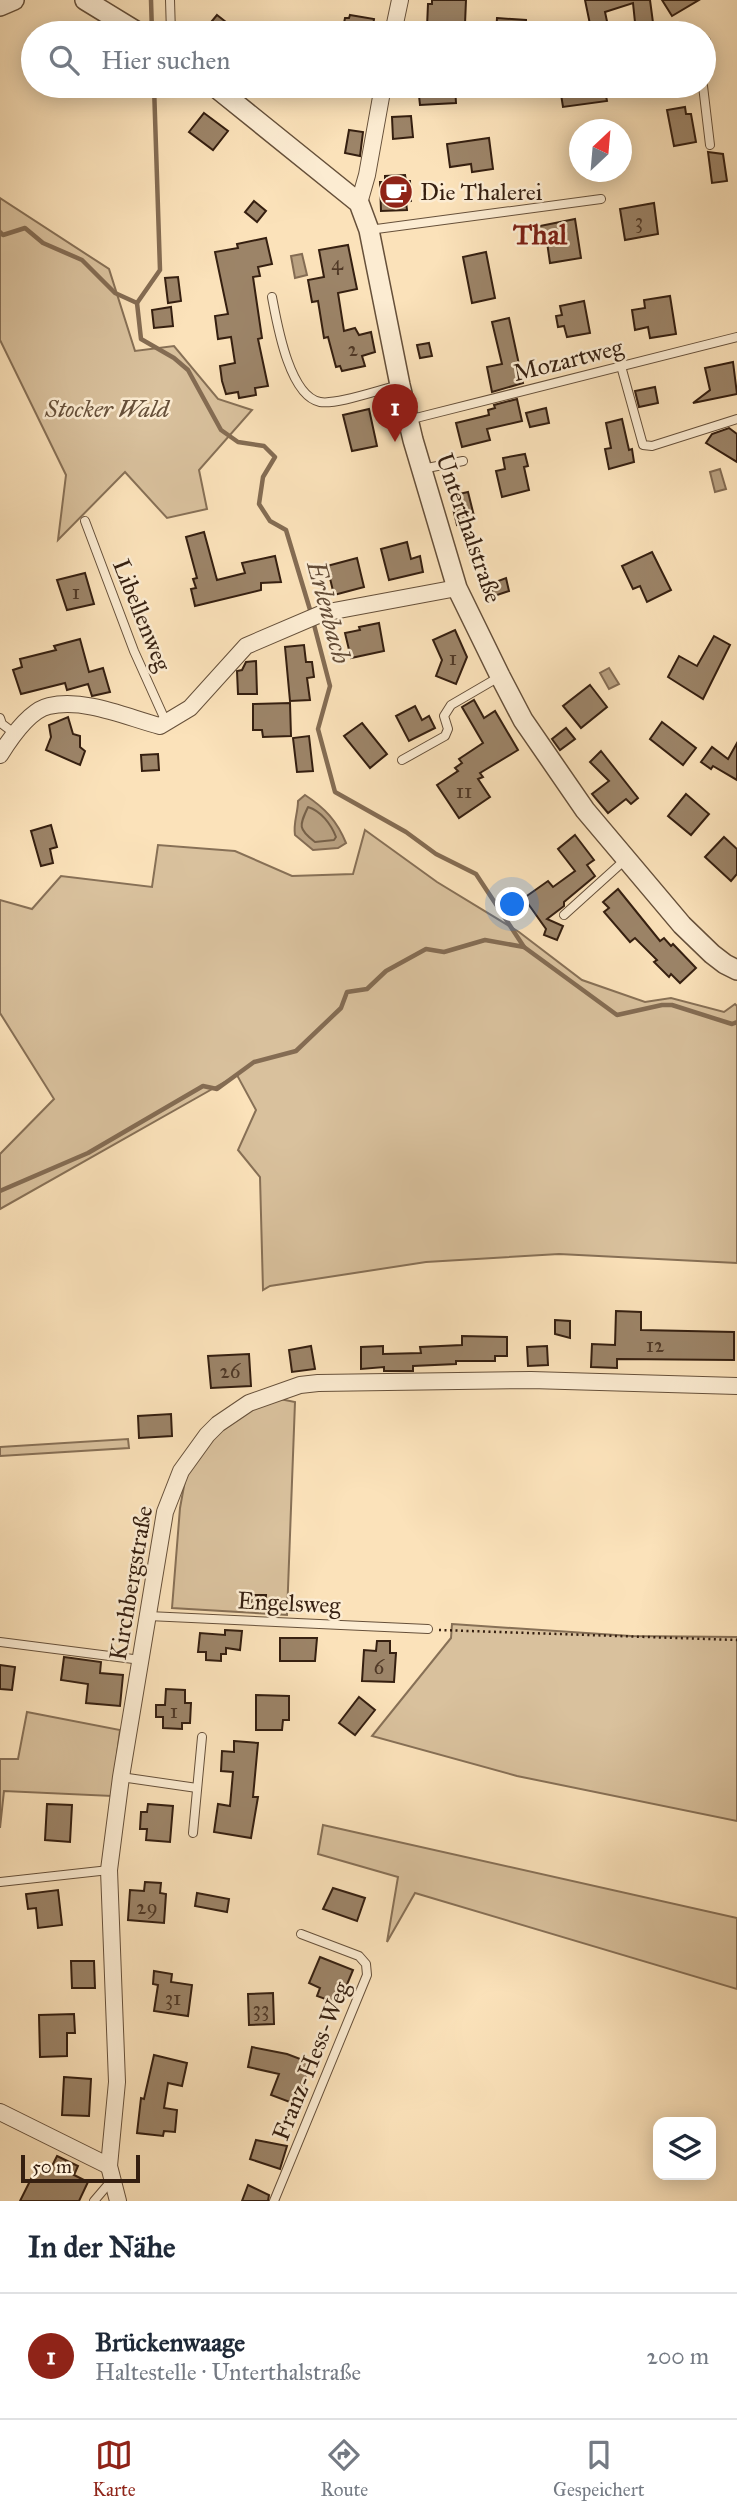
<!DOCTYPE html>
<html lang="de">
<head>
<meta charset="utf-8">
<style>
  :root { --surface:#fff; --page:#f2f2f3; --text:#1f2937; --muted:#747a83; --line:#e0e1e3; --accent:#8f2418 }
  body { margin:0; font-family:"IM FELL Great Primer",serif; background:var(--page); color:var(--text) }
  .controls { position:absolute; right:21px; bottom:21px; display:grid; overflow:hidden; border-radius:14px; box-shadow:0 4px 18px #0003 }
  .controls button { width:63px; height:63px; display:grid; place-items:center; padding:0; border:0; border-bottom:2px solid var(--line); background:var(--surface); color:var(--text); font:35px sans-serif }
  .compass { position:absolute; left:569px; top:119px; width:63px; height:63px; border-radius:50%; background:var(--surface); box-shadow:0 4px 18px #0003; rotate:26deg }
  .scale { position:absolute; left:21px; bottom:18px; width:119px; box-sizing:border-box; padding-left:7px; border:4px solid #351f10; border-top:0; font-size:19px; line-height:24px; white-space:nowrap; color:#351f10; -webkit-text-stroke:5px #fcecd2; paint-order:stroke }
  .you { position:absolute; left:513px; top:905px; width:24px; height:24px; margin:-18px; border:5px solid #fff; border-radius:50%; background:#1a73e8; box-shadow:0 0 0 10px #1a73e833 }
  .badge { display:grid; place-items:center; width:46px; height:46px; border-radius:50%; background:var(--accent); color:#fff; font-size:23px; font-weight:700 }
  .pin { position:absolute; translate:-50% -58px; filter:drop-shadow(0 2px 4px #0008) }
  .pin::after { content:''; position:absolute; top:37px; width:24px; height:21px; background:inherit; clip-path:polygon(0 0,100% 0,50% 100%) }
  .list { margin:0; padding:0; list-style:none }
  h2 { display:flex; justify-content:space-between; align-items:center; height:91px; margin:0; padding:0 28px; font-size:30px }
  h2 small { font-size:23px; font-weight:400; color:var(--muted) }
  .list li { display:grid; grid-template-columns:46px 1fr auto; gap:21px; align-items:center; box-sizing:border-box; height:126px; padding:0 28px; border-top:2px solid var(--line) }
  .list b { display:block; font-size:26px; white-space:nowrap }
  .list p { margin:0; font-size:23px; white-space:nowrap; color:var(--muted) }
  .list em { font-size:23px; font-style:normal; color:var(--muted) }
  .icon { flex:none; width:38px; height:38px; fill:none; stroke:currentColor; stroke-width:2; stroke-linecap:round; stroke-linejoin:round }
  .map { position:relative; flex:none; width:737px; height:2201px; overflow:hidden }
  .search { position:absolute; background:var(--surface); box-shadow:0 4px 18px #0003; left:21px; right:21px; top:21px; height:77px; display:flex; align-items:center; gap:18px; box-sizing:border-box; padding:0 24px; border-radius:38px; color:var(--muted); font-size:26px }
  .sheet { height:217px; background:var(--surface) }
  nav { display:flex; justify-content:space-around; align-items:center; box-sizing:border-box; height:98px; border-top:2px solid var(--line); background:var(--surface); font-size:19px; color:var(--muted) }
  nav a { display:grid; justify-items:center; gap:4px }
  nav .on { color:var(--accent) }
  .map>svg:first-child { display:block }
</style>
</head>
<body>
<div class="map">
<svg width="737" height="2201" viewBox="0 0 737 2201">
  <rect width="100%" height="100%" fill="#fbe2ba"/>
  <filter id="stains"><feTurbulence type="fractalNoise" baseFrequency=".00286" numOctaves="4"/><feColorMatrix values="0 0 0 0 .2 0 0 0 0 .09 0 0 0 0 .02 0 0 0 .5 -.17"/></filter>
  <radialGradient id="worn" r=".72"><stop offset=".6" stop-color="#630" stop-opacity="0"/><stop offset="1" stop-color="#630" stop-opacity=".3"/></radialGradient>
  <!-- green -->
  <g fill="#d9c19d" stroke="#877056" stroke-width="2">
    <path d="M0 198 109 269 135 351 174 346 218 399 252 410 199 470 207 509 167 518 125 472 58 540 66 475 0 340Z"/>
    <path d="M365 830 437 882 519 932 582 980 645 1002 671 998 724 1012 735 1004 737 1006V1263L559 1254 426 1262 270 1286 263 1290 260 1177 238 1150 256 1110 237 1075 0 1209V1154L54 1099 0 1013V900L32 909 61 876 152 887 158 845 235 851 292 876 353 874Z"/>
    <path d="M280 1399 295 1402 287 1615 172 1608 180 1508 186 1475 204 1442 242 1412Z"/>
    <path d="M128 1439 129 1448 0 1456V1447Z"/>
    <path d="M452 1624 631 1636 737 1637V1821L517 1776 372 1736 451 1638Z"/>
    <path d="M27 1712 120 1730 112 1796 4 1791 0 1828V1759H18Z"/>
    <path d="M323 1825 737 1918V1989L415 1893 387 1942 398 1877 318 1854Z"/>
  </g>
  <!-- water -->
  <g fill="#b8a080" stroke="#846c53" stroke-width="2">
    <path d="M302 254 307 275 295 278 291 256Z"/>
    <path d="M720 469 726 489 715 492 710 472Z"/>
    <path d="M609 668 619 684 609 689 600 673Z"/>
    <path d="M305 795C325 808 337 821 346 843L338 848 313 850 295 835C293 823 298 813 298 801Z"/>
  </g>
  <g fill="none" stroke-linecap="round" stroke-linejoin="round">
    <!-- shore -->
    <path stroke="#766048" stroke-width="2" d="M308 807C321 811 331 824 336 837L334 840 315 842C298 829 299 826 308 807Z"/>
    <!-- stream -->
    <g stroke="#846c53" stroke-width="4.5">
      <path d="M151 0 152 33"/>
      <path d="M154 86 160 270 137 303 141 339 174 358 188 370 221 430 238 442 264 446 275 457 263 477 259 504 270 521 286 530 311 613"/>
      <path d="M0 232 3 235 25 228 43 243 82 260 115 293 137 303"/>
      <path d="M313 621 330 686 318 729 335 792 406 832 436 854 476 874 524 947 617 1015 662 1005H672L732 1024 737 1022"/>
      <path d="M0 1191 88 1153 203 1086 217 1089 254 1062 296 1051 341 1008 347 992 367 989 386 971 426 949 444 952 485 940 524 947"/>
    </g>
  </g>
  <!-- building -->
  <g fill="#9c8468" stroke="#351f10" stroke-width="2">
    <path d="M432 0H466L465 24 447 23V28L427 27 428 4H432Z"/>
    <path d="M585 0H650L654 30 636 32 633 3 605 12 608 26 591 29Z"/>
    <path d="M662 0H699L672 16Z"/>
    <path d="M217 15 240 33H202Z"/>
    <path d="M350 15 374 19 372 33H342L345 18H349Z"/>
    <path d="M497 18 526 20V33H496Z"/>
    <path d="M418 86H455L456 103 420 105Z"/>
    <path d="M573 86H604L607 101 563 107 560 88Z"/>
    <path d="M685 107 686 114H691L696 142 674 146 667 110Z"/>
    <path d="M204 113 228 131 213 150 189 132Z"/>
    <path d="M411 116 413 137 393 139 392 117Z"/>
    <path d="M349 130 363 132 360 156 345 153Z"/>
    <path d="M489 138 493 169 472 172 471 164 450 167 447 144Z"/>
    <path d="M708 152 723 154 727 181 712 183Z"/>
    <path d="M405 175 406 181H410L411 201 406 202 407 210 381 211 380 182H385V176Z"/>
    <path d="M254 201 266 211 257 222 245 212Z"/>
    <path d="M654 203 658 234 625 240 620 209Z"/>
    <path d="M575 219 581 258 550 263 547 242 538 243 535 227Z"/>
    <path d="M266 238 272 264 258 267 260 276 253 277 262 338 258 339 268 386 255 388 256 395 239 398 238 392 226 394 222 381 220 366 235 363 231 337 218 339 215 316 228 314 215 252 238 248 237 244Z"/>
    <path d="M348 245 357 289 338 293 344 331 355 328 359 335 371 332 375 352 362 356 365 366 342 371 340 366 336 367 328 337 324 338 318 301 312 302 308 280 324 277 319 250Z"/>
    <path d="M486 252 495 298 472 303 463 257Z"/>
    <path d="M178 277 181 301 168 303 165 278Z"/>
    <path d="M670 296 676 334 650 338 648 327 635 330 632 310 645 308 644 300Z"/>
    <path d="M584 301 590 333 567 337 564 326 558 327 556 316 562 315 560 306Z"/>
    <path d="M171 307 173 326 154 328 152 310Z"/>
    <path d="M509 318 523 383 492 392 487 367 502 364 492 322Z"/>
    <path d="M429 343 432 356 420 358 417 345Z"/>
    <path d="M733 362 737 394 693 403 710 390 705 368Z"/>
    <path d="M655 387 658 403 639 407 635 391Z"/>
    <path d="M517 399 522 421 487 429 490 440 462 447 456 423 489 415 488 410 495 408 494 405Z"/>
    <path d="M546 408 549 423 530 427 526 413Z"/>
    <path d="M369 409 377 446 352 451 343 415Z"/>
    <path d="M622 419 629 450 632 449 634 462 609 469 605 449 611 448 606 423Z"/>
    <path d="M729 428 737 434V462L706 443 712 434Z"/>
    <path d="M525 454 528 466 524 467 529 490 502 497 496 471 505 469 503 458Z"/>
    <path d="M468 492 475 520 457 525 450 496Z"/>
    <path d="M204 532 217 580 245 573 242 563 275 556 281 582 261 583V590L195 606 191 589 196 588 193 579 197 578 186 537Z"/>
    <path d="M407 542 411 559 420 556 423 572 389 580 381 549Z"/>
    <path d="M652 552 671 590 647 602 640 586 633 589 622 566Z"/>
    <path d="M357 558 364 587 334 595 327 566Z"/>
    <path d="M85 573 94 604 67 610 57 580Z"/>
    <path d="M506 578 509 591 494 596 490 584Z"/>
    <path d="M379 623 384 651 351 658 345 633 360 630 359 627Z"/>
    <path d="M455 630 467 657 456 684 436 676 442 660 433 640Z"/>
    <path d="M714 636 730 645 703 699 668 677 679 656 697 666Z"/>
    <path d="M80 639 89 672 103 668 110 692 92 696 88 684 67 690 65 683 21 694 13 670 22 667 20 659 56 650 54 646Z"/>
    <path d="M304 645 306 662H312L314 677 307 678 310 700 290 701 285 647Z"/>
    <path d="M256 661 257 694H238L237 671 242 670 246 662Z"/>
    <path d="M590 685 607 707 581 728 563 706Z"/>
    <path d="M474 700 484 718 495 711 518 750 480 773 483 777 478 779 490 797 459 818 437 785 458 771 455 768 462 763 459 759 483 743 462 707Z"/>
    <path d="M290 703 291 736 263 737 262 730H253V704Z"/>
    <path d="M415 706 422 720 429 716 435 728 409 741 396 716Z"/>
    <path d="M68 717 73 734 80 736V747L85 751 80 765 46 750 51 737 49 725Z"/>
    <path d="M662 722 696 748 683 765 650 739Z"/>
    <path d="M362 723 387 754 370 768 344 736Z"/>
    <path d="M566 728 575 739 560 750 552 739Z"/>
    <path d="M309 736 313 771 297 772 293 738Z"/>
    <path d="M737 743V780L713 766 711 769 701 762 712 747 728 759Z"/>
    <path d="M601 751 638 798 631 804 626 799 608 813 592 794 609 781 590 762Z"/>
    <path d="M158 754 159 770 142 771 141 755Z"/>
    <path d="M686 794 709 814 691 835 668 816Z"/>
    <path d="M51 825 57 847 50 849 53 863 41 866 31 831Z"/>
    <path d="M575 835 594 860 587 865 595 876 564 902V906L547 919 563 926 557 940 544 935 546 929 524 898 548 881 553 887 575 871 558 849Z"/>
    <path d="M724 837 737 849V874L731 881 705 857Z"/>
    <path d="M618 889 660 941 664 938 671 946 673 944 696 968 680 983 671 974 669 977 654 962 657 960 635 938 630 942 604 912 609 908 603 902Z"/>
    <path d="M616 1311 641 1312V1330L734 1332V1360L617 1359V1368L591 1367 592 1344 615 1345Z"/>
    <path d="M555 1320 570 1321V1338L555 1334Z"/>
    <path d="M462 1336 507 1337V1356H495V1361H456V1364L413 1366V1371H384V1367L361 1369V1347L383 1346V1354L421 1353 420 1347 462 1345Z"/>
    <path d="M311 1346 315 1369 292 1372 289 1350Z"/>
    <path d="M547 1346 548 1365 528 1366 527 1347Z"/>
    <path d="M249 1354 251 1386 211 1388 208 1356Z"/>
    <path d="M171 1414 172 1436 139 1438 138 1416Z"/>
    <path d="M251 1595H266L265 1610 251 1609Z"/>
    <path d="M225 1630 242 1631 240 1650 226 1648V1654H221V1661L206 1660V1652H198L200 1633 225 1635Z"/>
    <path d="M280 1638H317L315 1661H280Z"/>
    <path d="M377 1641H390V1653H396L394 1682 362 1681 364 1650 376 1651Z"/>
    <path d="M64 1657 101 1662 100 1673 123 1675 120 1706 86 1703 88 1684 61 1680Z"/>
    <path d="M0 1665 15 1667 12 1690 0 1689Z"/>
    <path d="M166 1689 185 1690V1703H191L190 1723H182V1729L163 1728V1717H156V1705H165Z"/>
    <path d="M256 1695 289 1696V1720H283L282 1730H256Z"/>
    <path d="M359 1697 375 1710 355 1735 339 1723Z"/>
    <path d="M234 1741 258 1743 253 1797H258L251 1838 214 1832 218 1804 230 1806 233 1772 221 1771 222 1751 234 1752Z"/>
    <path d="M47 1804 72 1805 70 1842 45 1840Z"/>
    <path d="M148 1804 173 1806 170 1842 146 1840 147 1829H140L141 1812H147Z"/>
    <path d="M145 1882 161 1883 160 1893 166 1894 164 1923 128 1920 130 1890 144 1891Z"/>
    <path d="M333 1888 365 1898 357 1921 323 1909Z"/>
    <path d="M58 1890 62 1925 38 1928 36 1908 28 1909 26 1894Z"/>
    <path d="M197 1893 229 1899 227 1912 195 1906Z"/>
    <path d="M320 1957 353 1970 339 2004 317 1996 320 1988 309 1983Z"/>
    <path d="M71 1961H94L95 1988H72Z"/>
    <path d="M154 1971 172 1974 171 1982 192 1985 188 2016 154 2011 158 1985 153 1984Z"/>
    <path d="M273 1993 274 2024 249 2025 248 1994Z"/>
    <path d="M74 2014 75 2033H67V2056L40 2057 39 2015Z"/>
    <path d="M252 2047 287 2054 311 2063 295 2104 271 2095 279 2074 248 2067Z"/>
    <path d="M154 2055 187 2063 182 2086 168 2083 164 2108 177 2110 175 2132 164 2131 163 2136 137 2133 141 2098 144 2099Z"/>
    <path d="M64 2077 91 2079 89 2116 62 2115Z"/>
    <path d="M256 2140 287 2146 280 2169 250 2159Z"/>
    <path d="M57 2156 78 2166 74 2175 88 2182 79 2201H20L39 2163 51 2168Z"/>
    <path d="M248 2185 269 2195 268 2201H242Z"/>
  </g>
  <g fill="none" stroke-linecap="round" stroke-linejoin="round">
    <!-- service casing -->
    <g stroke="#66503a" stroke-width="10">
      <g id="service">
        <path d="M170 0 171 33"/>
        <path d="M704 41H706"/>
        <path d="M703 86 710 145"/>
        <path d="M369 230 601 199"/>
        <path d="M272 297C277 323 289 396 320 402 337 405 381 389 400 385"/>
        <path d="M621 366 643 445 652 446 737 419"/>
        <path d="M408 420 737 337"/>
        <path d="M422 469 463 461"/>
        <path d="M85 521 134 651 166 722"/>
        <path d="M0 718 2 724 14 733"/>
        <path d="M402 760 445 736 448 729 444 716 451 705 499 677"/>
        <path d="M564 915 626 859"/>
        <path d="M148 1616 428 1629"/>
        <path d="M0 1642 141 1660"/>
        <path d="M121 1777 197 1788"/>
        <path d="M193 1833 202 1737"/>
        <path d="M0 1882 109 1870"/>
        <path d="M94 2201 112 2180"/>
        <path d="M274 2201 367 1975 366 1964 359 1956 301 1934"/>
      </g>
    </g>
    <!-- minor casing -->
    <g stroke="#66503a" stroke-width="18">
      <g id="minor">
        <path d="M393 33 400 0"/>
        <path d="M359 203 367 175 383 86"/>
        <path d="M0 755C10 739 30 710 49 706 85 698 126 717 160 726L190 708 246 646 323 613 457 588"/>
        <path d="M0 2112 109 2166"/>
        <path d="M118 2201 109 2166 117 2082 109 1870 121 1777 165 1512 181 1471 207 1435 218 1424 249 1403 300 1385 318 1383 531 1380 737 1386"/>
      </g>
    </g>
    <!-- tertiary casing -->
    <g stroke="#66503a" stroke-width="22">
      <g id="tertiary">
        <path d="M85 0 139 33"/>
        <path d="M0 6 14 0"/>
        <path d="M214 86 359 203 369 230 400 385 413 440 457 588 500 676 523 720 585 810 682 925 712 954 725 964 737 970"/>
      </g>
    </g>
    <!-- path -->
    <path stroke="#351f10" stroke-width="2.5" stroke-dasharray="2 3.5" stroke-linecap="butt" d="M439 1630 737 1640"/>
    <!-- service -->
    <use href="#service" stroke="#fcecd2" stroke-width="8"/>
    <!-- minor -->
    <use href="#minor" stroke="#fcecd2" stroke-width="16"/>
    <!-- tertiary -->
    <use href="#tertiary" stroke="#fcecd2" stroke-width="19"/>
  </g>
  <!-- icons -->
  <defs>
    <g id="cafe-disc" transform="scale(1.75)"><circle r="9.5" fill="#8f2418" stroke="#fcecd2"/><path d="M-5.5-4.5H6V0H3Q3 3.5 0 3.5H-2.5Q-5.5 3.5-5.5 0ZM3-3.2v2h1.7v-2ZM-6 4.5H4V6H-6Z" fill="#fff"/></g>
  </defs>
  <g fill-rule="evenodd">
    <use href="#cafe-disc" x="396" y="192"/>
  </g>
  <g text-anchor="middle" dominant-baseline="central" stroke-width="5" stroke-linejoin="round" paint-order="stroke">
    <!-- number labels -->
    <g font-size="21" fill="#4f3826">
      <text x="639" y="221">3</text>
      <text x="337" y="263">4</text>
      <text x="353" y="349">2</text>
      <text x="76" y="592">1</text>
      <text x="453" y="658">1</text>
      <text x="464" y="791">11</text>
      <text x="655" y="1345">12</text>
      <text x="230" y="1371">26</text>
      <text x="379" y="1667">6</text>
      <text x="174" y="1711">1</text>
      <text x="147" y="1907">29</text>
      <text x="173" y="1998">31</text>
      <text x="261" y="2009">33</text>
    </g>
    <!-- poi labels -->
    <g font-size="24" fill="#351f10" stroke="#fcecd2" text-anchor="start">
      <text x="420" y="192">Die Thalerei</text>
    </g>
    <!-- street labels -->
    <g font-size="24" fill="#351f10" stroke="#fcecd2">
      <text transform="translate(568 360) rotate(-14)">Mozartweg</text>
      <text transform="translate(469 528) rotate(71)">Unterthalstraße</text>
      <text transform="translate(142 615) rotate(68)">Libellenweg</text>
      <text transform="translate(131 1583) rotate(-80)">Kirchbergstraße</text>
      <text transform="translate(289 1603) rotate(3)">Engelsweg</text>
      <text transform="translate(311 2061) rotate(-68)">Franz-Hess-Weg</text>
    </g>
    <!-- park labels -->
    <g font-size="24" font-style="italic" fill="#66503a" stroke="#fcecd2">
      <text x="107" y="409">Stocker Wald</text>
    </g>
    <!-- water labels -->
    <g font-size="26" font-style="italic" fill="#634c37" stroke="#fcecd2">
      <text transform="translate(329 612) rotate(75)">Erlenbach</text>
    </g>
    <!-- quarter labels -->
    <g font-size="28" font-weight="bold" fill="#7a1f14" stroke="#fcecd2">
      <text x="540" y="234">Thal</text>
    </g>
  </g>
  <rect width="100%" height="100%" filter="url(#stains)"/>
  <rect width="100%" height="100%" fill="url(#worn)"/>
</svg>
<div class="controls">
<button><svg class="icon" aria-label="layers" viewBox="0 0 24 24"><path d="M12 4l9 5-9 5-9-5zM3 14l9 5 9-5"/></svg></button>
</div>
<svg class="compass" viewBox="-18 -18 36 36"><path d="M0-13l5 13h-10z" fill="#e53935"/><path d="M0 13l5-13h-10z" fill="#747a83"/></svg>
<div class="scale">50 m</div>
<div class="you"></div>
<div class="pin badge" style="left:395px;top:442px">1</div>
<div class="search"><svg class="icon" aria-label="search" viewBox="0 0 24 24"><circle cx="10" cy="10" r="6"/><path d="M15 15l6 6"/></svg>Hier suchen</div>
</div>
<section class="sheet">
<h2>In der Nähe<small></small></h2>
<ul class="list">
<li><span class="badge">1</span><div><b>Brückenwaage</b><p>Haltestelle · Unterthalstraße</p></div><em>200 m</em></li>
</ul>
</section>
<nav>
<a class="on"><svg class="icon" aria-label="map" viewBox="0 0 24 24"><path d="M3 6l6-2 6 2 6-2v14l-6 2-6-2-6 2zM9 4v14M15 6v14"/></svg>Karte</a>
<a><svg class="icon" aria-label="directions" viewBox="0 0 24 24"><path d="M12 3l9 9-9 9-9-9zM9 14v-3h6M13 9l2 2-2 2"/></svg>Route</a>
<a><svg class="icon" aria-label="saved" viewBox="0 0 24 24"><path d="M7 4h10v16l-5-4-5 4z"/></svg>Gespeichert</a>
</nav>
</body>
</html>
